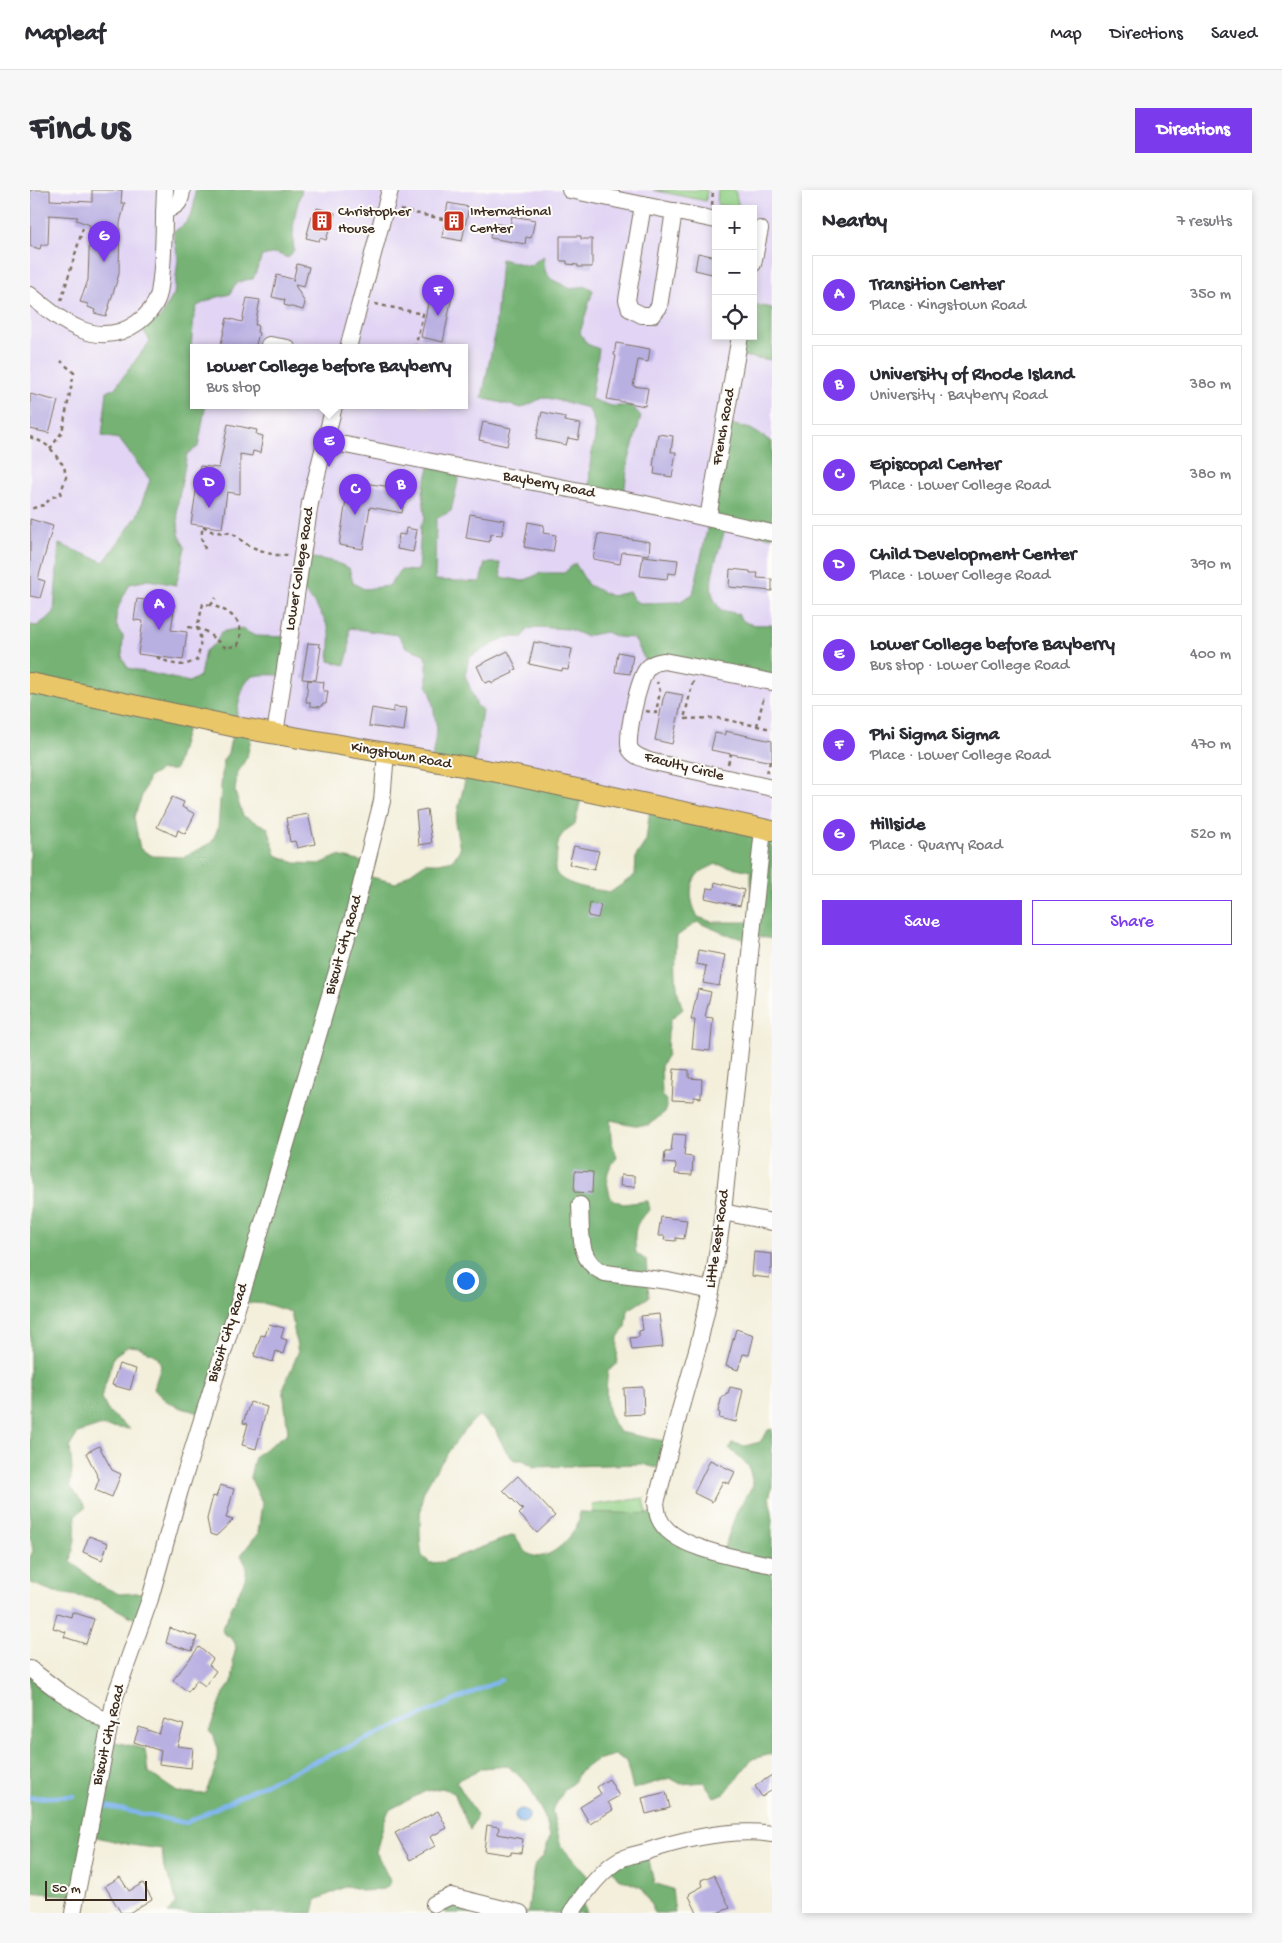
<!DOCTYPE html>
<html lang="en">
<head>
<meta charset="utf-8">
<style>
  :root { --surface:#fff; --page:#f7f7f7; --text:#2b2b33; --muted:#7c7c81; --line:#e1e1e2; --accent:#7c3aed }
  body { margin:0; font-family:"Gochi Hand",sans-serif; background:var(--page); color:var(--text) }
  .controls { position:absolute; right:15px; top:15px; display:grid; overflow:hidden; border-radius:0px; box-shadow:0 2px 8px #0003 }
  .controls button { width:45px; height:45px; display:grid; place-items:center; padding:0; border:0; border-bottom:1px solid var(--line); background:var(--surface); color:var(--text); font:25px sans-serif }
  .scale { position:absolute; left:15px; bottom:12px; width:102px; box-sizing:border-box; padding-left:5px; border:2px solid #3b2a1e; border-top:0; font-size:14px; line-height:18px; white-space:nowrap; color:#3b2a1e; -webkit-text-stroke:4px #fdfcf7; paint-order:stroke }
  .you { position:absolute; left:435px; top:1090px; width:18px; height:18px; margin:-12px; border:4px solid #fff; border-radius:50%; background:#1a73e8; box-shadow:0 0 0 8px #1a73e833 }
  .badge { display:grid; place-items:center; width:32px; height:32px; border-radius:50%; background:var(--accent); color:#fff; font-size:16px; font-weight:700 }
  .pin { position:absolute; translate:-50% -41px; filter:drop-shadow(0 1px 2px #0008) }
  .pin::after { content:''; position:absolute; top:26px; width:18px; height:15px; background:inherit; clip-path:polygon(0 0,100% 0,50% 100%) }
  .popup { position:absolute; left:160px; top:154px; width:278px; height:65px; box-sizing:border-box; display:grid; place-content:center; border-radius:0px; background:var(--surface); filter:drop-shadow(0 1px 4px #0005); font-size:16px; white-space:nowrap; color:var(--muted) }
  .popup b { font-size:19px; color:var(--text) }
  .popup::after { content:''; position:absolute; left:50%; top:100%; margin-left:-10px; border:10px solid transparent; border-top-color:var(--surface) }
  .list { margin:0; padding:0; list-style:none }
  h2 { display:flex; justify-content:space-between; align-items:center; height:65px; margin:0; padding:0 20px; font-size:21px }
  h2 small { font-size:16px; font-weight:400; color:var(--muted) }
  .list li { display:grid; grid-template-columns:32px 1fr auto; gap:15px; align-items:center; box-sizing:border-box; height:80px; margin:0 10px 10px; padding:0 10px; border:1px solid var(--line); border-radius:0px }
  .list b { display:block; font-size:19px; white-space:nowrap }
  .list p { margin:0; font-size:16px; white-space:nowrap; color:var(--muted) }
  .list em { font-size:16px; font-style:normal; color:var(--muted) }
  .actions { display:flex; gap:10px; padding:15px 20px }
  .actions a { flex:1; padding:11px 0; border:1px solid var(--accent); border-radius:0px; text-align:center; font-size:18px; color:var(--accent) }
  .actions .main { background:var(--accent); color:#fff }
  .icon { flex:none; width:28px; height:28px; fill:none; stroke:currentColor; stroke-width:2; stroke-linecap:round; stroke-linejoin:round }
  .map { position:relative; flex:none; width:742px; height:1723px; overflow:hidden; border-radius:0px }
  header { display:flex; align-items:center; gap:30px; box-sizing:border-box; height:70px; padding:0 25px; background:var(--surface); border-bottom:1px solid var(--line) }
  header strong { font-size:24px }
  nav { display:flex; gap:28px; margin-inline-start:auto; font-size:18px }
  .intro { display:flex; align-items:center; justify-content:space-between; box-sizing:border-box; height:120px; padding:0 30px }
  h1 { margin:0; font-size:35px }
  .button { padding:12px 22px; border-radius:0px; background:var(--accent); color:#fff; font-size:18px; font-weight:700 }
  main { display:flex; gap:30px; padding:0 30px }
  aside { flex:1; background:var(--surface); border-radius:0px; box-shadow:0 2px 8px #0003 }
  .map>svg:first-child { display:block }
</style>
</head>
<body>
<header>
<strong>Mapleaf</strong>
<nav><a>Map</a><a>Directions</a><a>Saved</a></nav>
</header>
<div class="intro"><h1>Find us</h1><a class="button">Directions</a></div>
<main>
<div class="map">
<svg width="742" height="1723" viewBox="0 0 742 1723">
  <rect width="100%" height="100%" fill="#fdfcf7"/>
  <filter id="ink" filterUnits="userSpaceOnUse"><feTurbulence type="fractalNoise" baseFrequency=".02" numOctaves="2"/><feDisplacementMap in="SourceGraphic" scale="10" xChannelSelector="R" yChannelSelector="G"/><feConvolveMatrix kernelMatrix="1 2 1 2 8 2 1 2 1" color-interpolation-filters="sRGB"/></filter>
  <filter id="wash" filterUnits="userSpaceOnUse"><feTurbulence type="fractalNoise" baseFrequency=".0096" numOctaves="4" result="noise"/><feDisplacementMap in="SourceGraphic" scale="20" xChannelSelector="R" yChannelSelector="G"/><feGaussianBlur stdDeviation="1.12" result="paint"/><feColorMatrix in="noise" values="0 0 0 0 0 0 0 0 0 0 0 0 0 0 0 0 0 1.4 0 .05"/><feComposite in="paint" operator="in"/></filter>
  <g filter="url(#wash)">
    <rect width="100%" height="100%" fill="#f3efdb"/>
    <!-- built -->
    <path fill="#e1d4f4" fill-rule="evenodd" d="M0 0H742V641L0 493ZM686 19H723V146H686ZM164 158H434V216H164Z"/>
    <!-- green -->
    <g fill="#91d086" stroke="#667d52">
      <path d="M623 0H677L676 11Z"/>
      <path d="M688 0H705L709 17 687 15Z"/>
      <path d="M614 1308 626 1369 572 1378 562 1315Z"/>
    </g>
    <!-- forest -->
    <g fill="#74b273" stroke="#586e48" fill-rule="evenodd">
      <path d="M165 0H272C265 20 261 39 264 60L258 68 246 63 232 66 223 89C211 90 205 92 200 104L184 108 167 116 164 128 161 156 164 159V216H175V219L168 257 157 264 147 318 149 344 155 358 146 395 118 390 100 394C92 410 77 430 93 446L92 467 98 478 159 492 170 486 175 461 186 453 191 442 210 438 225 446 257 447 252 485C243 485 232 484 224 486 210 489 207 525 205 537L222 543 217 567 207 584 205 602 213 626 238 638 246 665 265 673 290 674 308 666 333 672V685L366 693 395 673H409L423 670 430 659 425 633 437 582 401 574 407 539 401 503 397 495V473L394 464 376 457 368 445 319 438V459L315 475 299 471C299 463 301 452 300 444 295 424 279 408 267 391L270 366 302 371 319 378 323 393 334 399 359 396 370 380 388 381 391 335 395 328 393 301 399 277 420 280 429 287 421 321 406 329 405 390 450 392 455 373H470L471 387 493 391 511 383H534L545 373 558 395 581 406 599 402 604 410 610 413 649 412 663 404 678 335 696 233 721 239 742 252V347L695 339C691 357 677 388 683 406 684 411 688 416 691 420L708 424C716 438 727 434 742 435V492L637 473 620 480 604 448 587 447 576 442 555 446 539 439 505 437 497 440 493 447H476L439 467 435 485 447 516 452 520 444 579 552 604 545 634C534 641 528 646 527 661 527 666 524 675 525 680 529 696 568 700 581 702L605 685 606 666 616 651 620 618 742 645V749L721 745 719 751 693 743 667 732 647 746C645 768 644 799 653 819L641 829 638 842 637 866 631 876 632 905 637 910 635 922 619 935H604L580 930 581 949 587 968C574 981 576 992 581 1008L593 1014 618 1011 620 1020C603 1033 604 1043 606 1063L616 1070 619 1107 598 1120 596 1137 588 1147 587 1174 578 1181C575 1205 574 1221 589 1242L639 1252 627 1278 612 1274 504 1277 493 1270H484L475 1260 465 1239 449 1226C437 1233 400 1287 394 1301 389 1314 389 1351 392 1366L400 1373 413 1372 484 1345C488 1351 493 1360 499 1364 517 1375 542 1348 548 1333 550 1330 549 1325 549 1322L626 1324 636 1337 693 1361 707 1321 723 1295 719 1277 699 1258 702 1253 715 1256 730 1252 738 1240 742 1239V1298L739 1307 742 1322V1564L722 1569 695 1603 684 1607 674 1592 651 1594 640 1588 603 1599 596 1571 585 1565 566 1570 549 1582 545 1591 535 1599 522 1621 531 1656 559 1688 550 1708 557 1723H416L410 1712 496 1723 498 1721 504 1676 514 1665 520 1646 516 1630 498 1594 478 1576 452 1578 426 1591 447 1625 440 1640 424 1603 412 1598 396 1601 359 1620 354 1632 346 1662 361 1693 354 1699 335 1701 317 1696 286 1710 283 1723H138L146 1712 142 1693 134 1679 132 1659 101 1655 58 1645 43 1706 0 1702V1479L75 1530 77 1550 115 1559 118 1582 147 1602 175 1604C183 1586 196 1558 179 1541L194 1503 202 1492 204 1476 202 1472C207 1456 209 1452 193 1443L192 1438 215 1389 217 1377 211 1365 228 1343 232 1312 220 1287 225 1266 258 1243 253 1199 268 1163 261 1122 236 1114 209 1112 170 1223C151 1218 135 1215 124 1198L131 1176 128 1167 109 1157 98 1156 84 1166 71 1208 79 1222 100 1239 69 1236 48 1243 40 1256 42 1280 40 1296 56 1317 46 1325 45 1350 41 1371 66 1393 89 1404 121 1402 109 1431 69 1410 25 1402 0 1393V1367L3 1361 0 1344V435L7 436 24 423 29 354 74 372 107 326 120 290 89 249 72 246 77 201 84 199 120 151 112 138 130 128 144 104 148 69 143 42C161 32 165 21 165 0ZM159 531 203 540 198 563 193 570 188 638 182 652 154 667 123 666 110 659 104 627 119 587 131 580H145ZM686 674 721 681V732H682L668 727C661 714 657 697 668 684 672 680 681 677 686 674Z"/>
      <path d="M514 66 515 81 521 89 541 99 556 96 563 100 550 143 557 154 569 159 561 209 582 216H602L611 226 598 273 593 312 559 306C560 296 559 285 560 275 563 251 571 241 558 218L514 207 492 218 452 208 465 143 471 69 499 76Z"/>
      <path d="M723 114 742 118V170L711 166 712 146H723Z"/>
      <path d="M617 1662 624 1693 642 1699 645 1723H625L612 1698 588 1688 579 1676Z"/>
    </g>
    <!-- water -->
    <circle fill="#81b6ef" stroke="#5e7086" cx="492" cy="1626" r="7"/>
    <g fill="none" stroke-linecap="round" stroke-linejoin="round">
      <!-- stream -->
      <g stroke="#81b6ef" stroke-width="4.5">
        <path d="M0 1608 43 1606"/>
        <path d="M74 1616 156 1633 241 1591 471 1490"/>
      </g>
    </g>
    <g id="blocks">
      <!-- building -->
      <g fill="#b9b0e2">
        <path d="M0 0H20V10L62 12V0H92L91 13H95L90 33 89 84 76 126 64 123 65 120 58 117V114L50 112 58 90 60 35 46 30 48 27 19 25 18 55H11L10 59 0 56Z"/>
        <path d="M418 13 439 17 432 51 412 47Z"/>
        <path d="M287 18 305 23 296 50 290 48 289 51 276 48 282 26H284Z"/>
        <path d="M482 26 505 30 501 48 496 47 495 54 460 48 462 33 480 36Z"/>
        <path d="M530 46H551V49H562V77H548V75L537 74V71H530Z"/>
        <path d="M668 63 686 67V85L665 80Z"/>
        <path d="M267 74 279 77 274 97 265 95 275 113 273 120 254 115 255 110 242 107 247 85 262 89 263 91Z"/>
        <path d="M403 96 423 101 413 152 391 147 400 104H402Z"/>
        <path d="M217 108 230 110 225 135H228L227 142 229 143 225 158H190L197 128 212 132Z"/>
        <path d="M586 153 620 159 618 172 608 170 603 196 618 198 615 216 577 209 586 166 584 165Z"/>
        <path d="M0 204 28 211 19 243 0 239Z"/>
        <path d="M512 222 535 227 534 231 551 234 548 250 538 248 536 255 506 249Z"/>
        <path d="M453 232 481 238 477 256 449 250Z"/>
        <path d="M198 234 227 240 226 244 233 246 230 263 223 261 222 266 210 264V304L197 302 192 338 161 334 170 276 189 278Z"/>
        <path d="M628 244 643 246 641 262H646L642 287 624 284 625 277 623 276Z"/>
        <path d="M319 291 376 299 372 323 340 317 333 359 309 355Z"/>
        <path d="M440 324 474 330 472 345 461 344 459 352 436 348Z"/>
        <path d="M0 329 23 336 8 389 15 391 10 408 0 406Z"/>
        <path d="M498 332 514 335 513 343 526 345 523 362 494 357Z"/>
        <path d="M376 338 387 340 383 362 367 359 369 344 375 345Z"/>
        <path d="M568 344 620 352 619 365 592 362 590 374 563 369Z"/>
        <path d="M613 366 648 370 646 384 638 383 637 389 610 386Z"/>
        <path d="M700 379 720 381V383H728L727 388 742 389V401L699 397Z"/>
        <path d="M107 409 145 414 141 440 157 442 153 470 108 464 113 431 104 430Z"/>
        <path d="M504 452 542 459 538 480 532 479V481L499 474Z"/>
        <path d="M278 453 290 454 289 457H291L286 490 272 489Z"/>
        <path d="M478 461 487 479 482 481 483 483 462 493 461 491 455 493 447 476Z"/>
        <path d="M588 462 603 465 600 484 585 482Z"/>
        <path d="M278 490 294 492 293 501H298L296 514H292L291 517 280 516V512H276Z"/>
        <path d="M636 502 653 505 642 554 625 550 633 509Z"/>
        <path d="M364 517 377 518 374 541 339 536 342 518 363 522Z"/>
        <path d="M695 541 742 551V572L681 560 685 543 695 545Z"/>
        <path d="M142 607 154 612 152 617 165 624 155 644 148 640 146 646 127 637Z"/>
        <path d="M397 619 402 653 389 655 386 621Z"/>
        <path d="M278 624 285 654 267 658 265 651 260 652 256 628Z"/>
        <path d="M544 656 569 661 564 680 539 674Z"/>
        <path d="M685 692 714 700 710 716 675 708 677 698 684 699Z"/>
        <path d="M560 713 571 715 568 728 558 726Z"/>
        <path d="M668 760 695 765 689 796 673 793 676 776 666 774Z"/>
        <path d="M668 799 681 802 675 827 683 828 680 861 662 859 665 830H661Z"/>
        <path d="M644 879 659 880V888L672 889 671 908 664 907 663 911 642 910Z"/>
        <path d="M643 944 656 945 654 966 663 967 662 985 645 984 646 974 634 973 635 962H641Z"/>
        <path d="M545 981 563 982 562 1003 544 1002Z"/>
        <path d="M591 985 605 986V997L590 996Z"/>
        <path d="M631 1027 657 1030 654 1049 646 1048V1051L634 1050 635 1046H628Z"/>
        <path d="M724 1062 742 1064V1079H740L739 1088 722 1086Z"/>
        <path d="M629 1124 633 1157 602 1160 600 1148 609 1147V1141L613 1140 611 1126Z"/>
        <path d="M239 1134 254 1138 251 1148 257 1150 253 1164 246 1161 243 1172 224 1166 231 1145 235 1146Z"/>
        <path d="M706 1139 724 1145 719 1165 713 1164 708 1180 696 1176Z"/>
        <path d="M89 1174 106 1179 100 1200 82 1195Z"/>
        <path d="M613 1197 614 1224 595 1225 594 1198Z"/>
        <path d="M700 1197 713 1200 706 1232 689 1228 690 1223 688 1222 692 1206H695L696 1203H698Z"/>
        <path d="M220 1212 237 1217 226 1259 212 1255 218 1234 213 1233Z"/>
        <path d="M69 1256 82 1280 91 1284 82 1307 65 1300 69 1289 56 1263Z"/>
        <path d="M680 1270 705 1282 699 1294 693 1291 682 1312 664 1303Z"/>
        <path d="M488 1286 525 1326 507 1343 489 1324 493 1320 473 1300Z"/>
        <path d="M190 1295 204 1299 196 1328 203 1330 186 1346 180 1344 177 1329 183 1306 186 1307Z"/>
        <path d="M59 1346 78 1353 72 1370 53 1362Z"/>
        <path d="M42 1422 64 1429 56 1454 34 1447 36 1442 23 1438 27 1423 41 1427Z"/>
        <path d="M140 1438 167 1447 162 1461 136 1453Z"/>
        <path d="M169 1457 183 1469 179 1475 186 1481 175 1496 167 1490 158 1502 143 1490Z"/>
        <path d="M134 1529 154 1535 147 1556 163 1558 161 1578 129 1574 131 1561 104 1552 109 1537 129 1544Z"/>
        <path d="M742 1585V1600L732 1607 725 1596Z"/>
        <path d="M579 1589 589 1606 578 1612 583 1620 560 1634 550 1617 571 1604 567 1597Z"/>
        <path d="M636 1602 640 1618 616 1624 612 1608Z"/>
        <path d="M408 1621 417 1638 400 1647 405 1656 380 1670 365 1643Z"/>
        <path d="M457 1635 469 1637 468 1644 493 1649 491 1663 481 1662V1665L454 1661Z"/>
        <path d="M684 1685 700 1718 687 1723H667L659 1706 660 1703 673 1696 671 1690Z"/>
        <path d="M90 1687 99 1701 113 1693 122 1709 99 1723H91L75 1696Z"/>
      </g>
    </g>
  </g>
  <g filter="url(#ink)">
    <use href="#blocks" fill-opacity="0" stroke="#7b6f60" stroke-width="1"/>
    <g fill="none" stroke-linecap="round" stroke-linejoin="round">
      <!-- minor casing -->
      <g stroke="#7b6f60" stroke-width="18">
        <g id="minor">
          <path d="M540 0 686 30"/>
          <path d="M613 15 597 110 600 119 612 125H622L629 117 644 21"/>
          <path d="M134 22C146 15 151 15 152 0"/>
          <path d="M723 74 730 39"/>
          <path d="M0 105C31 131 67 161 107 133 118 125 126 116 129 103 135 70 133 34 135 0"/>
          <path d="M239 155 257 158"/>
          <path d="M318 158 360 0"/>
          <path d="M295 251 611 313 742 343"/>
          <path d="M678 328 710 146"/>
          <path d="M742 492 634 471C627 472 622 473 617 479 609 488 595 549 600 559 604 566 612 568 619 571L742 598"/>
          <path d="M245 544 280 313 304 216"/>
          <path d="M733 639 693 1022 684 1086 669 1153 650 1220 626 1313C627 1318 627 1324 629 1328 641 1359 713 1369 742 1375"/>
          <path d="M550 1015C552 1041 546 1072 575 1083L638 1091 681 1100"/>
          <path d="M693 1022 742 1032"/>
          <path d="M0 1479 30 1502 80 1534"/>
          <path d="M404 1714 421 1706 490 1723"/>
          <path d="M43 1723 85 1507 120 1409 150 1300 221 1073 323 727 352 611 356 563"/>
          <path d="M541 1723C553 1705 570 1681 589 1670 596 1666 607 1664 615 1662 654 1649 700 1638 742 1644"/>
        </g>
      </g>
      <!-- major casing -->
      <g stroke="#7b6f60" stroke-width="22">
        <path id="major" d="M0 493 206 537 467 582 742 641"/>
      </g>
      <!-- path -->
      <g stroke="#7b6f60" stroke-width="2.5" stroke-dasharray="4 4" stroke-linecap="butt">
        <path d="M682 15 683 0"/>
        <path d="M370 20 413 29"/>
        <path d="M31 111 53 38"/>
        <path d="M345 114 393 124 385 158"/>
        <path d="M0 247C10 251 18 254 24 263 28 268 28 271 34 275L36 287 30 305 22 307 14 315 0 319"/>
        <path d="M20 259 32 242 44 183 31 171"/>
        <path d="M175 359 171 347 173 336 183 342 202 343 219 356 244 365H259"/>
        <path d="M181 415 173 414 167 438 175 441 196 458 208 455C217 433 201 421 181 415L186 408"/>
        <path d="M127 467C144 475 150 478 167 470 170 459 173 449 167 438L157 437"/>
        <path d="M663 491 654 529 687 528 742 539"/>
        <path d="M616 521 626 523 630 501 627 492"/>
        <path d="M727 536 734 506"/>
        <path d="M698 574 701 564"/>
        <path d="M737 583 740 572"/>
      </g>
      <!-- minor -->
      <use href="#minor" stroke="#fff" stroke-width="16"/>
      <!-- major -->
      <use href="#major" stroke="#e9c769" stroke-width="20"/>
    </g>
  </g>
  <!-- icons -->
  <defs>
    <g id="building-square" transform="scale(1.125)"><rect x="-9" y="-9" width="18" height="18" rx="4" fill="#c8321e" stroke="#fdfcf7"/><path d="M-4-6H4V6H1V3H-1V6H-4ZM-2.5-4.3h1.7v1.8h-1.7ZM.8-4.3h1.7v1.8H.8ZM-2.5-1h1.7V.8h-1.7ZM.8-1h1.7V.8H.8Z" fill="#fff"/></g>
  </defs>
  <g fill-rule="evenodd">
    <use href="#building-square" x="292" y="31"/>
    <use href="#building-square" x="424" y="31"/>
  </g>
  <g text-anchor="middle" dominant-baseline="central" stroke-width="4" stroke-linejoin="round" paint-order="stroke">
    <!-- poi labels -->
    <g font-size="15" fill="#3b2a1e" stroke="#fdfcf7" text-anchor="start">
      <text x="308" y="22">Christopher<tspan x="308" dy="17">House</tspan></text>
      <text x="440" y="22">International<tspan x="440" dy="17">Center</tspan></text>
    </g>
    <!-- street labels -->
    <g font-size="15" fill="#3b2a1e" stroke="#fdfcf7">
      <text transform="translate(694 237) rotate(-80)">French Road</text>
      <text transform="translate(519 295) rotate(11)">Bayberry Road</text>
      <text transform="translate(270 379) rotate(-81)">Lower College Road</text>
      <text transform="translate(371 566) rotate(10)">Kingstown Road</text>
      <text transform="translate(654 577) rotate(14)">Faculty Circle</text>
      <text transform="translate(314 755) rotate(-74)">Biscuit City Road</text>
      <text transform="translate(688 1049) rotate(-82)">Little Rest Road</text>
      <text transform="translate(198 1143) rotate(-72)">Biscuit City Road</text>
      <text transform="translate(79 1545) rotate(-77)">Biscuit City Road</text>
    </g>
  </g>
</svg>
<div class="controls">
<button>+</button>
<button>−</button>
<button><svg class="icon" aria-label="locate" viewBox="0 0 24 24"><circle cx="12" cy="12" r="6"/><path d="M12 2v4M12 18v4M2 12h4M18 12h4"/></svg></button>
</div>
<div class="scale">50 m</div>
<div class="you"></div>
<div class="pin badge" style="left:129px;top:440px">A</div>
<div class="pin badge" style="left:371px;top:320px">B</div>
<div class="pin badge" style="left:325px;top:325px">C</div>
<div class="pin badge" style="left:179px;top:318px">D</div>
<div class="pin badge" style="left:299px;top:277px">E</div>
<div class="popup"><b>Lower College before Bayberry</b>Bus stop</div>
<div class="pin badge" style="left:408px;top:126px">F</div>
<div class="pin badge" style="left:74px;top:72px">G</div>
</div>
<aside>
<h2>Nearby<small>7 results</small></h2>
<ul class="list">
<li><span class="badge">A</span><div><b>Transition Center</b><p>Place · Kingstown Road</p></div><em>350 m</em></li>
<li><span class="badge">B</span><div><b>University of Rhode Island</b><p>University · Bayberry Road</p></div><em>380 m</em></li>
<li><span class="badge">C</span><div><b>Episcopal Center</b><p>Place · Lower College Road</p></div><em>380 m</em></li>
<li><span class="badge">D</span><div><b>Child Development Center</b><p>Place · Lower College Road</p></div><em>390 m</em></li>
<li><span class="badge">E</span><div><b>Lower College before Bayberry</b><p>Bus stop · Lower College Road</p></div><em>400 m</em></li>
<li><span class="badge">F</span><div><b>Phi Sigma Sigma</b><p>Place · Lower College Road</p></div><em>470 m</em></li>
<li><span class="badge">G</span><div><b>Hillside</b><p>Place · Quarry Road</p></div><em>520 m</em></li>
</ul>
<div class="actions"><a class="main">Save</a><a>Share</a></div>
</aside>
</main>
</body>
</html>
